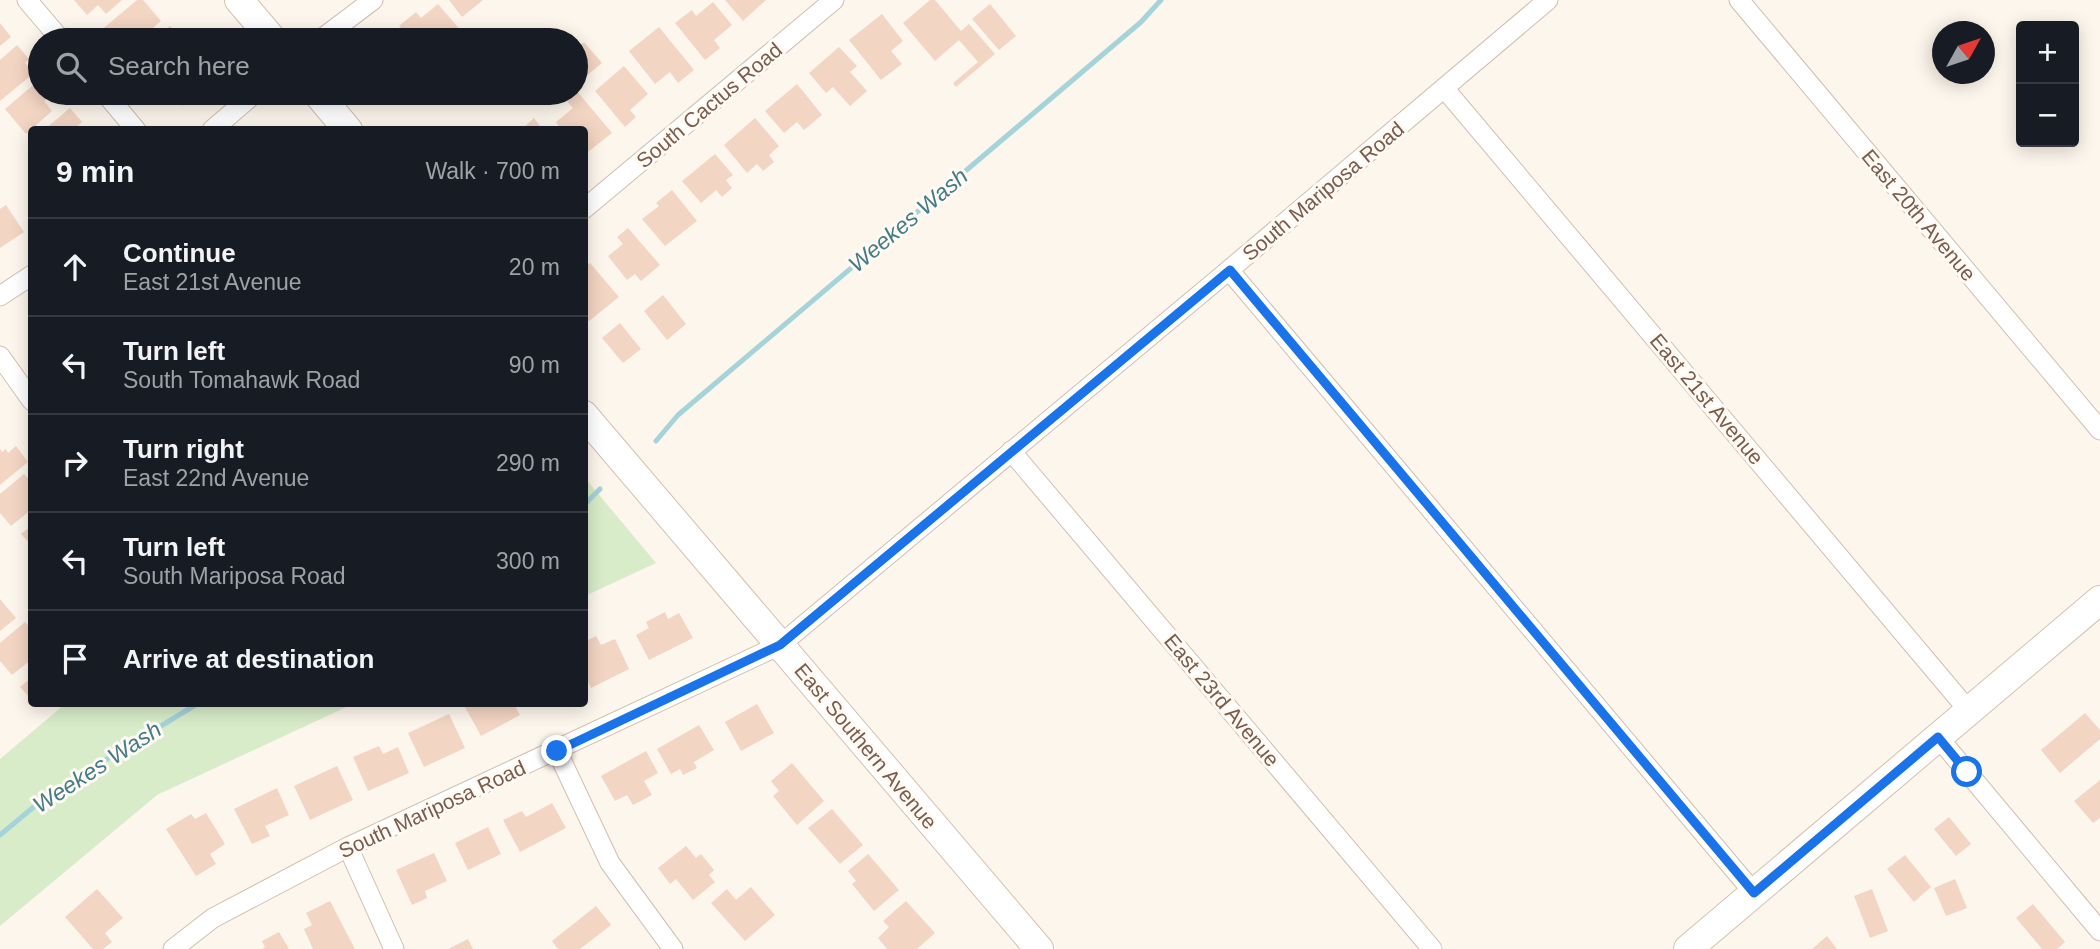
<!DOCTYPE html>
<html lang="en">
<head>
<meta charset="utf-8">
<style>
  :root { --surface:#171b24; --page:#20242c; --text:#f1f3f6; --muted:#9ea1a6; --line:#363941 }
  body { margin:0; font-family:Arial,sans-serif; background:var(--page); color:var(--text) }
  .controls { position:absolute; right:21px; top:21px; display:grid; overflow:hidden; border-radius:7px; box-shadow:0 4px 18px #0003 }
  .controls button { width:63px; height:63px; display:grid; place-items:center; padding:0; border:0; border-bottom:2px solid var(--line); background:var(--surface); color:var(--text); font:35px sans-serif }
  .compass { position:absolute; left:1932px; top:21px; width:63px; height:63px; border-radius:50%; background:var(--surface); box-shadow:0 4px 18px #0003; rotate:50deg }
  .stop { position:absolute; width:21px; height:21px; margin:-16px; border:5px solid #1a73e8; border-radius:50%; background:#fff }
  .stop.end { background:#1a73e8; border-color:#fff; box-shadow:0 2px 7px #0008 }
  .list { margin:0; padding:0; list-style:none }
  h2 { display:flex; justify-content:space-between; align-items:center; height:91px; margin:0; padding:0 28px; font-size:30px }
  h2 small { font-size:23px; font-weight:400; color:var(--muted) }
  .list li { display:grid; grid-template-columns:46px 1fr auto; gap:21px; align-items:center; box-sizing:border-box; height:98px; padding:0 28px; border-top:2px solid var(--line) }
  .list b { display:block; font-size:26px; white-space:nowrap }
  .list p { margin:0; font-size:23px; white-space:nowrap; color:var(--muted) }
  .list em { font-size:23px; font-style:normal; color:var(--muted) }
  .icon { flex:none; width:38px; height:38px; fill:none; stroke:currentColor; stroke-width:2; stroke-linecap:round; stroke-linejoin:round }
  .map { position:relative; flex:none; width:2100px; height:949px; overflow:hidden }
  .search { position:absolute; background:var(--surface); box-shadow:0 4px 18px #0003; left:28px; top:28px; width:560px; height:77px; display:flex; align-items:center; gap:18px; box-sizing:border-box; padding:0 24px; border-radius:38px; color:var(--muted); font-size:26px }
  .panel { position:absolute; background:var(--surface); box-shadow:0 4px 18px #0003; left:28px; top:126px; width:560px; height:581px; border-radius:7px }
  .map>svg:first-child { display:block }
</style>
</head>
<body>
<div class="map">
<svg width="2100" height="949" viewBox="0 0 2100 949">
  <rect width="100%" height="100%" fill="#fdf6ec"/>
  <!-- grass -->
  <g fill="#d8ecc9">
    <path d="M585 478 656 563 585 596H584Z"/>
    <path d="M65 704H353L157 795 0 926V759Z"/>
  </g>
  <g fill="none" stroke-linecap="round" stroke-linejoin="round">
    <!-- stream -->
    <g stroke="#a5d3da" stroke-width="5">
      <path d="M656 441 678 415 1141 22 1161 0"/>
      <path d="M584 505 600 489"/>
      <path d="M0 835 48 795 197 704"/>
    </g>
  </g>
  <!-- building -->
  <g fill="#f3d5c3">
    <path d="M74 0H122L106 14 98 5 87 15Z"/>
    <path d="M137 0H143L161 21 139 40H127L124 38 122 40H107L99 32Z"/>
    <path d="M449 0H483L462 17Z"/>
    <path d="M725 0H766L743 21Z"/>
    <path d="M930 0H935L961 31 969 24 995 54 956 87 953 83 978 62 959 40 935 61 903 23Z"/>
    <path d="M713 2 732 25 714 40 720 48 705 60 675 23 692 10 696 16Z"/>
    <path d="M438 4 462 32 453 40H411L399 26 416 12 421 18Z"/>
    <path d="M990 4 1016 36 999 50 972 19Z"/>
    <path d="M882 14 903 41 891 51 902 64 881 80 849 40Z"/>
    <path d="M0 23 11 37 0 46Z"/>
    <path d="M170 26 182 40H153Z"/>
    <path d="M659 27 694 70 678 83 670 72 655 84 629 51Z"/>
    <path d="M584 42 602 63 585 77 576 66V49Z"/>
    <path d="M17 45 29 59 25 63 34 73 0 101V60Z"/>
    <path d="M839 47 857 66 850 72 867 91 850 106 833 87 826 93 809 73Z"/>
    <path d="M624 66 648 94 630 110 636 117 625 127 595 91Z"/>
    <path d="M40 79V93H53L44 101 52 111 26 134 5 109Z"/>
    <path d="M797 84 822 115 804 130 797 122 784 133 765 111Z"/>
    <path d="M576 90 612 133 584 155V130H561L556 122 573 108 562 96 566 93H576Z"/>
    <path d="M157 93H197L182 106 174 96 166 103Z"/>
    <path d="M70 108 82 122 73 130H44Z"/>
    <path d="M534 118 543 130H521Z"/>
    <path d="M755 118 779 146 769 155 774 162 763 171 757 164 747 173 724 145Z"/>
    <path d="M715 154 733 175 726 180 732 188 722 197 716 190 701 203 682 181Z"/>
    <path d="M672 190 697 221 665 246 642 219 659 206 656 203Z"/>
    <path d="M6 205 24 232 0 248V209Z"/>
    <path d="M628 228 660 265 641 281 635 274 627 280 608 256 623 244 617 237Z"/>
    <path d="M590 263 619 297 589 321 584 316V267Z"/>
    <path d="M663 295 686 324 667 340 644 311Z"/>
    <path d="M620 323 641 349 623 363 602 338Z"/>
    <path d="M16 446 28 462 0 485V449L2 452 6 449 8 453Z"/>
    <path d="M24 474 32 483V509L11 526 0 513V494Z"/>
    <path d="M32 525V546L21 534Z"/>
    <path d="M0 599 16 618 0 631Z"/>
    <path d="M665 612 668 619 679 613 693 638 649 660 636 635 649 628 646 622Z"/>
    <path d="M25 622 32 630V659L12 675 0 661V643Z"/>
    <path d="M596 636 601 645 615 639 629 669 591 688 584 673V642Z"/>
    <path d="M32 677V700L20 687Z"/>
    <path d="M471 704H514L520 715 481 736 465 707Z"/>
    <path d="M757 704 774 733 741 751 725 722Z"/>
    <path d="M2085 713 2100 730V739L2060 773 2041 750Z"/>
    <path d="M449 714 465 748 424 767 408 733Z"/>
    <path d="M699 725 714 750 694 762 697 768 683 775 680 769 671 774 657 749Z"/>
    <path d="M379 746 383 754 398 747 409 773 368 791 353 757Z"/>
    <path d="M646 751 658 773 644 781 652 795 633 805 627 795 615 801 601 776Z"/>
    <path d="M792 763 824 801 797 825 773 796 779 791 771 781Z"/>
    <path d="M337 766 353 800 310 820 294 786Z"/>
    <path d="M2100 780V818L2093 823 2074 801Z"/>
    <path d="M277 788 289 815 265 826 270 836 252 844 234 809Z"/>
    <path d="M552 803 566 828 520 852 503 820 522 811 526 817Z"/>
    <path d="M832 809 863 845 840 864 808 828Z"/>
    <path d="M206 813 225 844 210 854 216 864 196 876 166 829 191 814 195 819Z"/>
    <path d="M1949 817 1971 844 1956 856 1934 829Z"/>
    <path d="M488 827 501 854 468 870 455 843Z"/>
    <path d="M686 846 696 858 701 854 714 870 709 875 715 882 693 900 676 879 670 884 658 868Z"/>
    <path d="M434 853 447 881 425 891 427 898 412 905 396 870Z"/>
    <path d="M868 854 899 890 874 911 852 884 856 881 848 871Z"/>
    <path d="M1905 855 1931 887 1914 902 1887 869Z"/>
    <path d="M1955 879 1967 908 1946 916 1934 888Z"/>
    <path d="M751 887 775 915 745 941 711 903 727 889 736 900Z"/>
    <path d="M97 889 123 918 105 933 112 942 103 949H93L65 917Z"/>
    <path d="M1872 889 1888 931 1870 938 1854 896Z"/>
    <path d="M330 901 355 949H313L304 929 312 925 306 913Z"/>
    <path d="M906 901 935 933 917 949H887L878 938 889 927 883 921Z"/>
    <path d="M2033 904 2065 942 2057 949H2042L2016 918Z"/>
    <path d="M596 906 611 925 580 949H558L552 941Z"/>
    <path d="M279 932 289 949H262L265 947 262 941Z"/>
    <path d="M1827 936 1837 949H1812Z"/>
    <path d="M468 939 473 949H448Z"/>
  </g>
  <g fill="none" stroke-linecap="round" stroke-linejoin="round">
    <!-- street casing -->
    <g stroke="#d1beb0" stroke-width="21">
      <g id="street">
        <path d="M27 0 61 40"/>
        <path d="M1739 0 2100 430"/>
        <path d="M320 40 373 0"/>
        <path d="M1444 88 1969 711"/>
        <path d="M105 93 136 130"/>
        <path d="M212 130 255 93"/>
        <path d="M584 209 834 0"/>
        <path d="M1229 270 1754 893"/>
        <path d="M0 296 32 275"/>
        <path d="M0 356 32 401"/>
        <path d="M1011 451 1432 949"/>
        <path d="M1938 737 2100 931"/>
        <path d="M557 751 610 863 673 949"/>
        <path d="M348 847 394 949"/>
        <path d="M173 949 213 918 348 847 780 645 1229 270 1548 0"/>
      </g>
    </g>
    <!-- secondary casing -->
    <g stroke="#d6c0b0" stroke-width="30">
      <g id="secondary">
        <path d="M239 0 273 40"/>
        <path d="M317 93 348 130"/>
        <path d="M584 415 1039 949"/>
        <path d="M1688 949 2100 600"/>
      </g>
    </g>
    <!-- street -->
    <use href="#street" stroke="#fff" stroke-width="19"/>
    <!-- secondary -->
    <use href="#secondary" stroke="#fff" stroke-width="28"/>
  </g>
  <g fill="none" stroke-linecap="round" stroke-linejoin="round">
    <!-- route -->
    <path stroke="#1a73e8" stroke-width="9" d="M557 751 780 645 1230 270 1754 893 1938 737 1967 772"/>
  </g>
  <g text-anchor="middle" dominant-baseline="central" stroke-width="6" stroke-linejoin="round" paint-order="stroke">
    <!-- street labels -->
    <g font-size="21" fill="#7a5c4d" stroke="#fffaf3">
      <text transform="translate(709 105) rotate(-40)">South Cactus Road</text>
      <text transform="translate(1323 191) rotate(-40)">South Mariposa Road</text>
      <text transform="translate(1919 215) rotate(50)">East 20th Avenue</text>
      <text transform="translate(1707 399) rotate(50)">East 21st Avenue</text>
      <text transform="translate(1222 700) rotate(50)">East 23rd Avenue</text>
      <text transform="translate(866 746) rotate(50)">East Southern Avenue</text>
      <text transform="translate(432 809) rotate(-25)">South Mariposa Road</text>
    </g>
    <!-- water labels -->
    <g font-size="23" font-style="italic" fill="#437c86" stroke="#fffaf3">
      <text transform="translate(908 220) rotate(-40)">Weekes Wash</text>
      <text transform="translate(97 767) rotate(-33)">Weekes Wash</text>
    </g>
  </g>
</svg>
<div class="controls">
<button>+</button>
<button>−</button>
</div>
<svg class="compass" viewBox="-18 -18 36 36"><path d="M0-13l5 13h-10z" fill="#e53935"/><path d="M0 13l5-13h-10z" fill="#9ea1a6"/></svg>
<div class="stop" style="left:1967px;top:772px"></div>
<div class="stop end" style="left:557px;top:751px"></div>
<div class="search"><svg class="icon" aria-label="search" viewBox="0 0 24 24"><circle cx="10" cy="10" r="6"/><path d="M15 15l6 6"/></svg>Search here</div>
<section class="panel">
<h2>9 min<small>Walk · 700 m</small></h2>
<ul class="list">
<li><svg class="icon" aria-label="ahead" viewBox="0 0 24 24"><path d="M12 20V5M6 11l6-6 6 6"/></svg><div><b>Continue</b><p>East 21st Avenue</p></div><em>20 m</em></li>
<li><svg class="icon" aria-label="left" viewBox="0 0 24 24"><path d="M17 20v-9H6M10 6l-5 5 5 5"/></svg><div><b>Turn left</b><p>South Tomahawk Road</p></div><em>90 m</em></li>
<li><svg class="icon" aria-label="right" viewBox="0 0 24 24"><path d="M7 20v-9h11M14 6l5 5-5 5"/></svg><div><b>Turn right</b><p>East 22nd Avenue</p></div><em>290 m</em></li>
<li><svg class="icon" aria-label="left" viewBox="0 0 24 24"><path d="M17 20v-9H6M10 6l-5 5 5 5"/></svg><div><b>Turn left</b><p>South Mariposa Road</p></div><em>300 m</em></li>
<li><svg class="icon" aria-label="arrive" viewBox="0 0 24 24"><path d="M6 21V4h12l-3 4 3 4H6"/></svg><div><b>Arrive at destination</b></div></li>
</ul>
</section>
</div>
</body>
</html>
